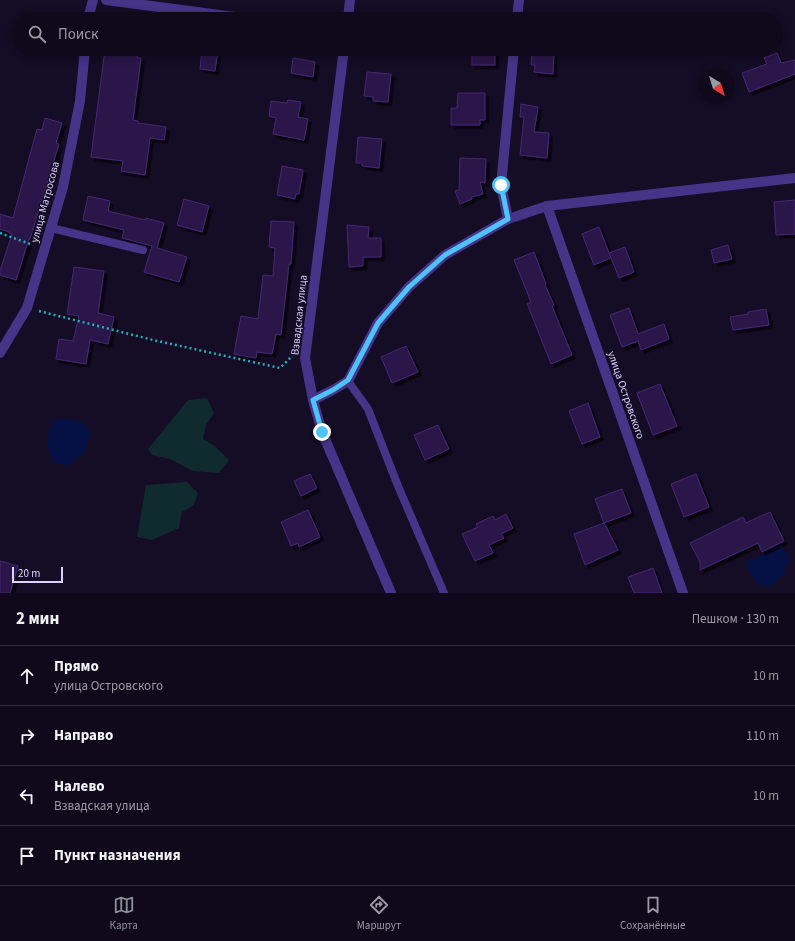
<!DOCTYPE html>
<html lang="ru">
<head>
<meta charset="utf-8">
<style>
  :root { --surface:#10091c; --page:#191225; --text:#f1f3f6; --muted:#9c9aa3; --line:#302a3b; --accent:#8c9099 }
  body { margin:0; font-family:"Source Sans 3",sans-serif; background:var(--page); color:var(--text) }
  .compass { position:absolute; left:699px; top:68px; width:36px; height:36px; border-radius:50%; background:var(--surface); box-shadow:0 2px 10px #0003; rotate:142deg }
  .scale { position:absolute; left:12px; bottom:10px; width:51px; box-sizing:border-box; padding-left:4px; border:2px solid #ded1ff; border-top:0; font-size:11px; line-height:14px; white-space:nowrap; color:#ded1ff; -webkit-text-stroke:3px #150c25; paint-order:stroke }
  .stop { position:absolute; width:12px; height:12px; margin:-9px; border:3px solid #4fc3f7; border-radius:50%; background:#fff }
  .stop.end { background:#4fc3f7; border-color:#fff; box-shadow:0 1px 4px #0008 }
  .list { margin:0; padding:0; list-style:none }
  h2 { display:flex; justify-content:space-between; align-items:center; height:52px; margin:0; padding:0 16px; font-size:17px }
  h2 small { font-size:13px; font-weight:400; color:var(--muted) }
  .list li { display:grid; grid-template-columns:26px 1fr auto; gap:12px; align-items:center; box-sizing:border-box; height:60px; padding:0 16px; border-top:1px solid var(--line) }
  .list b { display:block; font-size:15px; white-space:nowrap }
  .list p { margin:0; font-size:13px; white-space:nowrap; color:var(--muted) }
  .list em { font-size:13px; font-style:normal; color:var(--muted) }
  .icon { flex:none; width:22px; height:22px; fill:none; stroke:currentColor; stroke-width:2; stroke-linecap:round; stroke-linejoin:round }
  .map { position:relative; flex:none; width:795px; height:593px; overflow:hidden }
  .search { position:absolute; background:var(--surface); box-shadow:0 2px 10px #0003; left:12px; right:12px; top:12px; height:44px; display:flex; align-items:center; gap:10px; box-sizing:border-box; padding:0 14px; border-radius:22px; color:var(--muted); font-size:15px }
  .sheet { height:292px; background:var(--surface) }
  nav { display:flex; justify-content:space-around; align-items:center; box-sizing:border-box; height:56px; border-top:1px solid var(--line); background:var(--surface); font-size:11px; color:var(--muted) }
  nav a { display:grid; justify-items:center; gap:2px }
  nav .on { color:var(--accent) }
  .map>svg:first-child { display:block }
</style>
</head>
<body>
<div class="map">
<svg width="795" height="593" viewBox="0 0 795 593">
  <defs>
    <filter id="shadow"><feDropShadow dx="3.5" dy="3.5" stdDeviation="0" flood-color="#0009"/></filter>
  </defs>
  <rect width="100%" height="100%" fill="#150c25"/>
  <!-- green -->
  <g fill="#0f2b30">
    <path d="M207 398 214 413 206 425 203 439 215 446 229 460 219 473 193 471 170 459 152 455 148 449 188 400Z"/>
    <path d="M187 482 198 493 194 505 182 512 179 528 152 540 137 537 146 485Z"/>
  </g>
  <!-- water -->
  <g fill="#051145">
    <path d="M64 418 82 422 91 434 84 452 68 466 53 462 47 444 51 422Z"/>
    <path d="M783 545 790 562 785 566V575L768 587 759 585 750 573 745 562Z"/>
  </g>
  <!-- building -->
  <g fill="#2a1748" stroke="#452776" filter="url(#shadow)">
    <path d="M105 49H138L137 58H141L133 120 138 121V123L166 127 164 140 150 138 145 175 121 171 123 161 91 157Z"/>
    <path d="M202 49H218L215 71 200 69Z"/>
    <rect x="472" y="49" width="23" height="16"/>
    <path d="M532 51 554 53 553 74 534 72 535 65H531Z"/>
    <path d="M777 53 781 63 795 60V74L749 92 742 73 767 64 764 58Z"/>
    <path d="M293 58 315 62 313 77 291 73Z"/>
    <path d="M367 72 391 74 388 102 373 101V97L364 96Z"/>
    <path d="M458 93H485V120H480V125H451V108H457Z"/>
    <path d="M288 100 301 102 298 117 308 119 304 140 273 134 276 118 269 116 271 101 287 103Z"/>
    <path d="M521 104 538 107 534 132 549 133 547 158 520 155 524 117H520Z"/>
    <path d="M45 118 62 123 56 143 59 144 30 239H29L16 280 0 275V271L12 234 9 233V232L0 229V214L13 218 37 129 42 130Z"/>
    <path d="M358 137 382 139 379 168 362 166V163H356Z"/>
    <path d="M460 158 486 159 485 183 480 182 483 194 471 197 472 199 460 204 455 191 459 190Z"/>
    <path d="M282 166 303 170 299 194H296L295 199 277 195Z"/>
    <path d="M88 196 110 201 108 211 145 220 146 218 164 223 157 248 187 257 179 282 144 272 152 246 122 238 124 230 83 220Z"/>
    <path d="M184 199 209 206 202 232 177 225Z"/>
    <path d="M795 200V234L776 235 774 202Z"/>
    <path d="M271 221 294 222 291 264H289L281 335 276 334 272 354 257 352 256 358 234 354 241 316 258 319 263 275 273 276 275 248 269 247Z"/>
    <path d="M347 225 369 227 368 238H381V257H363V266L349 267Z"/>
    <path d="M599 227 611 258 594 265 582 234Z"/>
    <path d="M728 245 732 259 714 263 711 250Z"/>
    <path d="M625 247 634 272 619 278 609 253Z"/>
    <path d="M534 252 546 284 545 285 554 305 552 306 572 355 551 364 528 306 527 304 531 302 514 260Z"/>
    <path d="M74 267 104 271 98 313 114 317 108 344 90 340 86 364 56 359 59 339 73 341 79 316 67 314Z"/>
    <path d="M629 308 638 334 664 324 669 339 641 350 638 341 622 347 610 315Z"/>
    <path d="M766 309 769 325 733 330 730 317 748 314V312Z"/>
    <path d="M406 346 418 372 392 383 381 357Z"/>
    <path d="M660 384 677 426 653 435 637 393Z"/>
    <path d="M588 403 600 437 582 444 569 411Z"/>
    <path d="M438 425 449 449 425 460 414 435Z"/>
    <path d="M310 474 317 488 301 496 294 481Z"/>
    <path d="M696 474 709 507 684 517 671 484Z"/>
    <path d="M622 489 631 513 604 523 618 550 585 565 574 534 604 523 595 499Z"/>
    <path d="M308 510 320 537 299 547 298 543 291 546 281 522Z"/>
    <path d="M770 512 784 541 762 552 758 543 700 570V562L690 543 743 517 746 523Z"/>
    <path d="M506 514 513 528 501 534 504 538 489 545 493 553 475 561 462 534 478 527 476 524 493 516 495 520Z"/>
    <path d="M0 561 18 566 10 593H0Z"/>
    <path d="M653 568 662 593H634L628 577Z"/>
  </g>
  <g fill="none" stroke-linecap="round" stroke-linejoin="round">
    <!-- path -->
    <g stroke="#24adc0" stroke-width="2.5" stroke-dasharray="2 3" stroke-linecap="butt">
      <path d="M0 233 33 245"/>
      <path d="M39 311 153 340 280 368 291 357H293"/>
    </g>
    <!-- service -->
    <g stroke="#463488" stroke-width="8">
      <path d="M51 228 143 250"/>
      <path d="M348 381 368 409 398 486 444 593"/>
    </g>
    <!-- minor -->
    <g stroke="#463488" stroke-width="10">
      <path d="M106 0 250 19"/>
      <path d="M88 19 93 0"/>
      <path d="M517 19 519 0"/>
      <path d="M547 206 683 593"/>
      <path d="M508 219 501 185 514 49"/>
      <path d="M0 353 27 308 63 187 80 101 85 49"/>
      <path d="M313 400 333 390 348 381 378 323 409 287 445 255 508 219 547 206 795 178"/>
    </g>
    <!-- tertiary -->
    <g stroke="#463488" stroke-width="10">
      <path d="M348 19 350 0"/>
      <path d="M344 49 305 358 313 400 322 432 391 593"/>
    </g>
  </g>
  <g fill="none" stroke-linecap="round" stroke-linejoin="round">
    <!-- route -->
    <path stroke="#4fc3f7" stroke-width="5" d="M322 432 313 400 333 390 348 380 378 323 409 287 445 255 508 219 501 185"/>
  </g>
  <g text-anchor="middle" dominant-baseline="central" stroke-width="3" stroke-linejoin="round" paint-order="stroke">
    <!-- street labels -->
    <g font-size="11" fill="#ded1ff" stroke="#150c25">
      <text transform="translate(45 202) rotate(-75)">улица Матросова</text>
      <text transform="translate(299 315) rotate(-84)">Взвадская улица</text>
      <text transform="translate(626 395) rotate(71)">улица Островского</text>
    </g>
  </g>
</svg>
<svg class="compass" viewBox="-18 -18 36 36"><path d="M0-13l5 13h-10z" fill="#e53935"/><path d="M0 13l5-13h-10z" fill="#9c9aa3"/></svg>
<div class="scale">20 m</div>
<div class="stop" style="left:501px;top:185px"></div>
<div class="stop end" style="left:322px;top:432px"></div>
<div class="search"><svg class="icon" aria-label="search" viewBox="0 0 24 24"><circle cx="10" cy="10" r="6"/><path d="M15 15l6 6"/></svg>Поиск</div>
</div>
<section class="sheet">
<h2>2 мин<small>Пешком · 130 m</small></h2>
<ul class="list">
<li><svg class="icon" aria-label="ahead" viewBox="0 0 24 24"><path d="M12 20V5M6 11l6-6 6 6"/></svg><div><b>Прямо</b><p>улица Островского</p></div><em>10 m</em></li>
<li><svg class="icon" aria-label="right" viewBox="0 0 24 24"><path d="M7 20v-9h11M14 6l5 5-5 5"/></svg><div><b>Направо</b></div><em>110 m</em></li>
<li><svg class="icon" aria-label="left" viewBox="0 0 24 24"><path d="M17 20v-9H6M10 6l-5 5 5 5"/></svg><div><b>Налево</b><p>Взвадская улица</p></div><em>10 m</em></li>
<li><svg class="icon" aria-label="arrive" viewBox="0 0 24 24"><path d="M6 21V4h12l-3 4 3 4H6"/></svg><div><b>Пункт назначения</b></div></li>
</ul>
</section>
<nav>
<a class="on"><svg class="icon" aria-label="map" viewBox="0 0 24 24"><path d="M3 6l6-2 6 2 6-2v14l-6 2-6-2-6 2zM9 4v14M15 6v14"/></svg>Карта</a>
<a><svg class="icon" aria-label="directions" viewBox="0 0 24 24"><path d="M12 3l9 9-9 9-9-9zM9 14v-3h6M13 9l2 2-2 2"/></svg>Маршрут</a>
<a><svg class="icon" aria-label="saved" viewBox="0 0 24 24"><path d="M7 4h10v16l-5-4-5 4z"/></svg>Сохранённые</a>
</nav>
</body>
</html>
